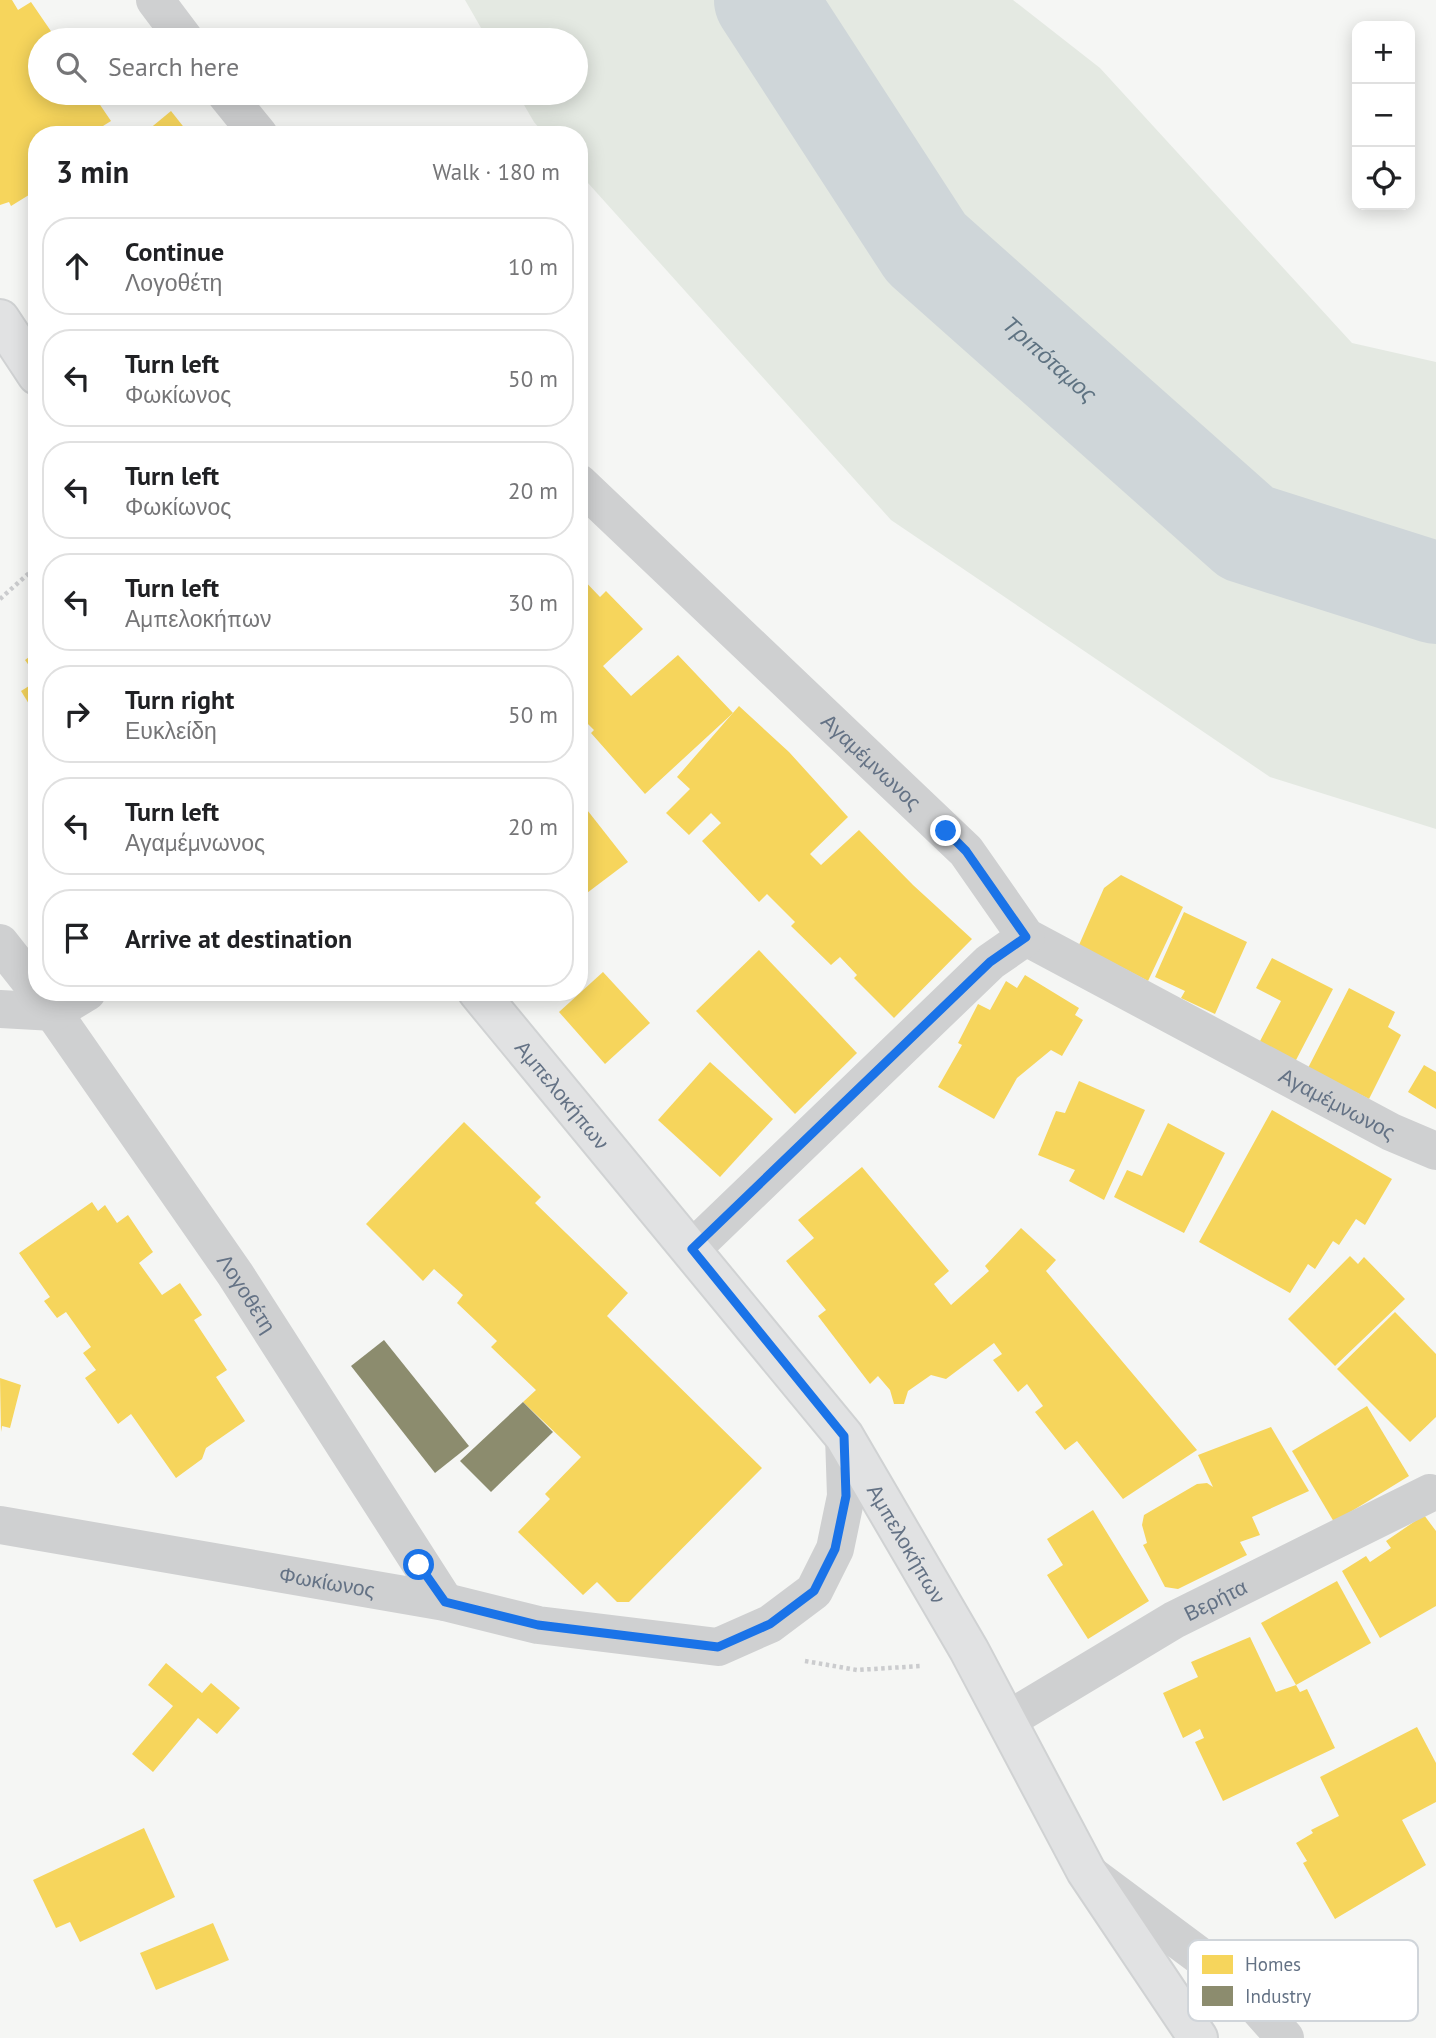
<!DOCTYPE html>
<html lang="en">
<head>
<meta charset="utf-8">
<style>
  :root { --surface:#fff; --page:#f2f2f2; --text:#202124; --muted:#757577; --line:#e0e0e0 }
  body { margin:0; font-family:"PT Sans",sans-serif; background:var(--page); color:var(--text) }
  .controls { position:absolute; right:21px; top:21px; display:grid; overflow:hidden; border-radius:14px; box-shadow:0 4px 18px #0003 }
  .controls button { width:63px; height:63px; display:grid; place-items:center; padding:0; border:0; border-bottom:2px solid var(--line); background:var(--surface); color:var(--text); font:35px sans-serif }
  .stop { position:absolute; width:21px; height:21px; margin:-16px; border:5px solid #1a73e8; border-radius:50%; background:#fff }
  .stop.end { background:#1a73e8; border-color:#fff; box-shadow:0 2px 7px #0008 }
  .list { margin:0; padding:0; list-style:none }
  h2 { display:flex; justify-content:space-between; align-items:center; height:91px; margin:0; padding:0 28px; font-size:30px }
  h2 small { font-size:23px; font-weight:400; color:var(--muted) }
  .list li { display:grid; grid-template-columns:46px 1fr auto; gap:21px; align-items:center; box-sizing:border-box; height:98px; margin:0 14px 14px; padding:0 14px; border:2px solid var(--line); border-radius:28px }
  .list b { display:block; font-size:26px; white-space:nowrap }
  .list p { margin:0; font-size:23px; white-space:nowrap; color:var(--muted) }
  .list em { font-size:23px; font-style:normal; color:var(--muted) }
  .icon { flex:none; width:38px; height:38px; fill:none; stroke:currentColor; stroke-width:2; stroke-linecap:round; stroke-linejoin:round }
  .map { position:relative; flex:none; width:1436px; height:2038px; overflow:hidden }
  .search { position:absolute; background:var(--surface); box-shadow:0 4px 18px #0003; left:28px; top:28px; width:560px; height:77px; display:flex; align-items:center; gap:18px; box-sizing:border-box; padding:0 24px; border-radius:38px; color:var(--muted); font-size:26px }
  .panel { position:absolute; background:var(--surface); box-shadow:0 4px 18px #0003; left:28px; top:126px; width:560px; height:875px; border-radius:28px }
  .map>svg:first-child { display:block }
</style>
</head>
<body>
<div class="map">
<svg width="1436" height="2038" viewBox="0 0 1436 2038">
  <rect width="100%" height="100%" fill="#f5f6f4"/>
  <!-- green -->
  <path fill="#e4e9e2" d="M465 0H1013L1100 68 1352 343 1436 362V829L1270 777 891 520 579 173V135H545L534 122 517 93H576V40H488Z"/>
  <!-- homes -->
  <g fill="#f6d55c">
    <path d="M0 0H12L18 10 31 2 57 40H40V93H92L111 121 103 126 108 133 106 135H37V190L11 206 9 202 0 205Z"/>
    <path d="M171 111 190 135H142Z"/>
    <path d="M579 575 600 597 606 591 643 629 603 666 631 696 678 655 733 713 645 794 591 733 594 730 579 715Z"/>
    <path d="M37 651V677L25 660Z"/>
    <path d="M37 681V717L21 691Z"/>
    <path d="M739 706 789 752 848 817 810 854 821 865 859 830 913 885 972 939 894 1018 854 978 857 975 840 957 831 965 791 926 795 922 767 894 759 902 702 841 721 823 711 813 689 835 666 813 690 789 677 777Z"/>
    <path d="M584 806 628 862 579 899V810Z"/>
    <path d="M1121 875 1183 907 1148 981 1079 945 1104 888Z"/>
    <path d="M1184 912 1247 942 1215 1014 1181 998 1185 991 1155 977Z"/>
    <path d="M759 950 857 1053 795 1114 696 1011Z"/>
    <path d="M1272 958 1333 989 1295 1062 1259 1043 1281 1001 1256 988Z"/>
    <path d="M603 972 650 1023 605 1064 559 1012Z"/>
    <path d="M1025 975 1079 1008 1075 1015 1083 1020 1062 1056 1051 1050 1017 1078 994 1119 938 1087 962 1045 958 1043 978 1004 990 1010 1006 981 1017 988Z"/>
    <path d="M1349 988 1395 1012 1388 1027 1401 1035 1369 1099 1308 1068Z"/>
    <path d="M710 1062 773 1119 720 1177 658 1120Z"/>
    <path d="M1424 1065 1436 1072V1109L1408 1092Z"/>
    <path d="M1079 1081 1145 1110 1104 1200 1069 1181 1075 1170 1038 1155 1056 1111 1065 1113Z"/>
    <path d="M1272 1110 1392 1179 1365 1225 1356 1219 1339 1245 1333 1241 1315 1269 1308 1264 1290 1293 1199 1242Z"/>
    <path d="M464 1122 541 1197 535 1203 628 1293 607 1316 762 1468 629 1602H617L597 1582 583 1595 518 1532 550 1499 545 1494 581 1457 523 1402 536 1390 491 1347 497 1341 457 1303 463 1295 434 1269 423 1281 366 1224Z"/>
    <path d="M1168 1123 1225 1153 1184 1233 1114 1197 1127 1170 1142 1176Z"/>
    <path d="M862 1167 949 1271 934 1284 951 1305 989 1271 985 1266 1021 1228 1056 1260 1046 1271 1197 1450 1123 1499 1077 1441 1065 1450 1035 1412 1043 1406 1027 1384 1018 1392 993 1360 1002 1354 994 1343 946 1379 931 1375 908 1391 904 1404H894L890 1390 878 1376 870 1384 818 1316 826 1310 786 1261 814 1238 798 1220Z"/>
    <path d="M92 1202 98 1211 105 1205 117 1223 128 1215 153 1252 139 1263 162 1295 180 1283 202 1315 194 1320 227 1370 216 1377 245 1421 206 1448 202 1459 176 1478 131 1414 118 1424 85 1378 96 1370 83 1353 91 1347 66 1312 57 1318 44 1301 50 1297 19 1253Z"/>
    <path d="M1350 1256 1358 1264 1364 1257 1405 1299 1335 1366 1288 1319Z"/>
    <path d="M1395 1312 1436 1354V1417L1410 1442 1337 1369Z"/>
    <path d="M0 1378 21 1385 10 1428 2 1426 1 1432Z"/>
    <path d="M1367 1406 1409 1476 1334 1522 1292 1451Z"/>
    <path d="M1271 1427 1309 1491 1252 1517 1260 1535 1240 1542 1247 1555 1178 1589 1165 1587 1143 1545 1147 1543 1142 1525 1144 1515 1197 1484 1207 1483 1213 1487 1198 1455Z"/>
    <path d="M1093 1510 1149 1601 1088 1639 1047 1575 1063 1565 1047 1539Z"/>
    <path d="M1424 1515 1436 1531V1606L1380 1638 1342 1571 1366 1556 1370 1562 1391 1548 1386 1541Z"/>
    <path d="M1337 1581 1371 1643 1296 1685 1261 1623Z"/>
    <path d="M1250 1637 1276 1692 1296 1685 1300 1692 1307 1689 1335 1748 1223 1801 1195 1742 1204 1738 1200 1729 1183 1738 1163 1693 1198 1677 1191 1662Z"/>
    <path d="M166 1663 202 1693 211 1683 240 1708 217 1734 198 1718 153 1772 132 1754 173 1706 148 1685Z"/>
    <path d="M1417 1727 1436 1763V1802L1402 1820 1426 1865 1335 1919 1303 1863 1307 1861 1296 1843 1313 1833 1311 1830 1339 1816 1320 1777Z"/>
    <path d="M144 1828 175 1897 80 1942 70 1922 56 1928 33 1880Z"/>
    <path d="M213 1923 229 1960 156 1990 140 1953Z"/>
  </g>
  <!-- industry -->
  <g fill="#8c8c6e">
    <path d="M384 1340 469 1446 435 1473 351 1366Z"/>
    <path d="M523 1402 553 1432 491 1492 460 1461Z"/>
  </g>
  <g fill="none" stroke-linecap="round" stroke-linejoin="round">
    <!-- river -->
    <path stroke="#cfd6d9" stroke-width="102" id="s1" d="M765 0 926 248 1247 533 1436 593"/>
    <!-- secondary casing -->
    <g stroke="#d0d2d3" stroke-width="42">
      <g id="secondary">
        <path d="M0 319 37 375"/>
        <path id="s6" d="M478 992 844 1436 969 1650 1086 1871 1198 2038"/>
      </g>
    </g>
    <!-- path -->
    <g stroke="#cbccce" stroke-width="4.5" stroke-dasharray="3.5 3.5" stroke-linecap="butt">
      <path d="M0 599 37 566"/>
      <path d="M805 1661 857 1670 921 1666"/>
    </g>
    <!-- street -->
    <g stroke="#cfd0d1" stroke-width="38">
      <path d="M155 0 185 40"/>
      <path d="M225 93 259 135"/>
      <path id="s2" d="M579 483 966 851 1026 937 1391 1132 1436 1151"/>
      <path d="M0 943 37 990"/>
      <path id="s3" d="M39 992 235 1274 445 1602"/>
      <path d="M0 1009 54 1012 87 992"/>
      <path d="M692 1249 990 962 1026 937"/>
      <path id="s4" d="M0 1525 445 1602 538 1625 718 1647 770 1624 814 1591 835 1549 846 1496 844 1436"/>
      <path id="s5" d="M1006 1721 1174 1620 1430 1493"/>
      <path d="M1091 1875 1236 1983 1285 2038"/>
    </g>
    <!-- secondary -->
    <use href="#secondary" stroke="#e1e2e3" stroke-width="38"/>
  </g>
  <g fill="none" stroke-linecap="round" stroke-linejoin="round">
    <!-- route -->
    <path stroke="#1a73e8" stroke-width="9" d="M419 1565 445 1602 538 1625 718 1647 770 1624 814 1591 835 1549 846 1496 844 1436 692 1249 990 962 1026 937 966 851 946 831"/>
  </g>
  <g text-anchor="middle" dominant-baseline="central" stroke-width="7" stroke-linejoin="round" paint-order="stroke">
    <!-- street labels -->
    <g font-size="21" fill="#647285" stroke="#fff">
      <text stroke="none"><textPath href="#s2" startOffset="404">Αγαμέμνωνος</textPath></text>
      <text stroke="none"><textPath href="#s6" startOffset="133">Αμπελοκήπων</textPath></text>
      <text stroke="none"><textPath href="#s2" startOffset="992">Αγαμέμνωνος</textPath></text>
      <text stroke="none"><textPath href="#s3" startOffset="366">Λογοθέτη</textPath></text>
      <text stroke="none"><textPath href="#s6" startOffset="700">Αμπελοκήπων</textPath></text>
      <text stroke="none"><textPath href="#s4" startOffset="332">Φωκίωνος</textPath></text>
      <text stroke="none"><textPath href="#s5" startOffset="242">Βερήτα</textPath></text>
    </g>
    <!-- water labels -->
    <g font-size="23" font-style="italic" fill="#5f7382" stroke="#fff">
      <text stroke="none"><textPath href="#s1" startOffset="462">Τριπόταμος</textPath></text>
    </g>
  </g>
  <!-- legend -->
  <rect x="1188" y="1940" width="230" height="81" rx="10" fill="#fff" stroke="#d0d5da" stroke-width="2"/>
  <rect x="1202" y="1955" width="31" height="19" fill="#f6d55c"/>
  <rect x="1202" y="1986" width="31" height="20" fill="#8c8c6e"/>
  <g font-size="19" fill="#647285">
    <text x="1245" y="1971">Homes</text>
    <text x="1245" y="2003">Industry</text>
  </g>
</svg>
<div class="controls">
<button>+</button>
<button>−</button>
<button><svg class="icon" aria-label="locate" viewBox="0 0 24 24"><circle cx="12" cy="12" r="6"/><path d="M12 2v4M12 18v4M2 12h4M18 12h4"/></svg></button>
</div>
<div class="stop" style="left:419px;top:1565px"></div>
<div class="stop end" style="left:946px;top:831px"></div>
<div class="search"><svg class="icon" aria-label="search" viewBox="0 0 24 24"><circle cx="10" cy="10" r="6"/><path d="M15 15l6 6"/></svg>Search here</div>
<section class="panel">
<h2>3 min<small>Walk · 180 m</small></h2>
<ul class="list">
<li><svg class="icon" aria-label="ahead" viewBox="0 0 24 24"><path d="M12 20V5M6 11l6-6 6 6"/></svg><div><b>Continue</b><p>Λογοθέτη</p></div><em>10 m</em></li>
<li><svg class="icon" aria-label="left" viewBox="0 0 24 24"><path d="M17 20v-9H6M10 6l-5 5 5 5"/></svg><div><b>Turn left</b><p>Φωκίωνος</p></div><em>50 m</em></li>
<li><svg class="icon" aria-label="left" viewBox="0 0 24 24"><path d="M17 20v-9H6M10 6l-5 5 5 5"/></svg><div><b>Turn left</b><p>Φωκίωνος</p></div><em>20 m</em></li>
<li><svg class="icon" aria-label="left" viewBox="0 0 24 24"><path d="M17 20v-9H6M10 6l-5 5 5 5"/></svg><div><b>Turn left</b><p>Αμπελοκήπων</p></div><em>30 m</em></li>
<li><svg class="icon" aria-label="right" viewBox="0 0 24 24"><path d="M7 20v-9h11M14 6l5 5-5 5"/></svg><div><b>Turn right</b><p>Ευκλείδη</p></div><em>50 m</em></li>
<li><svg class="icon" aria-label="left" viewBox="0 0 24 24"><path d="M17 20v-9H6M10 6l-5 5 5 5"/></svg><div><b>Turn left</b><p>Αγαμέμνωνος</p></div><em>20 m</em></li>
<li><svg class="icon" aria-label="arrive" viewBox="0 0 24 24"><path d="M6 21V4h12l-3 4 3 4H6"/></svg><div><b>Arrive at destination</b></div></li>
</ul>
</section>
</div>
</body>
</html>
